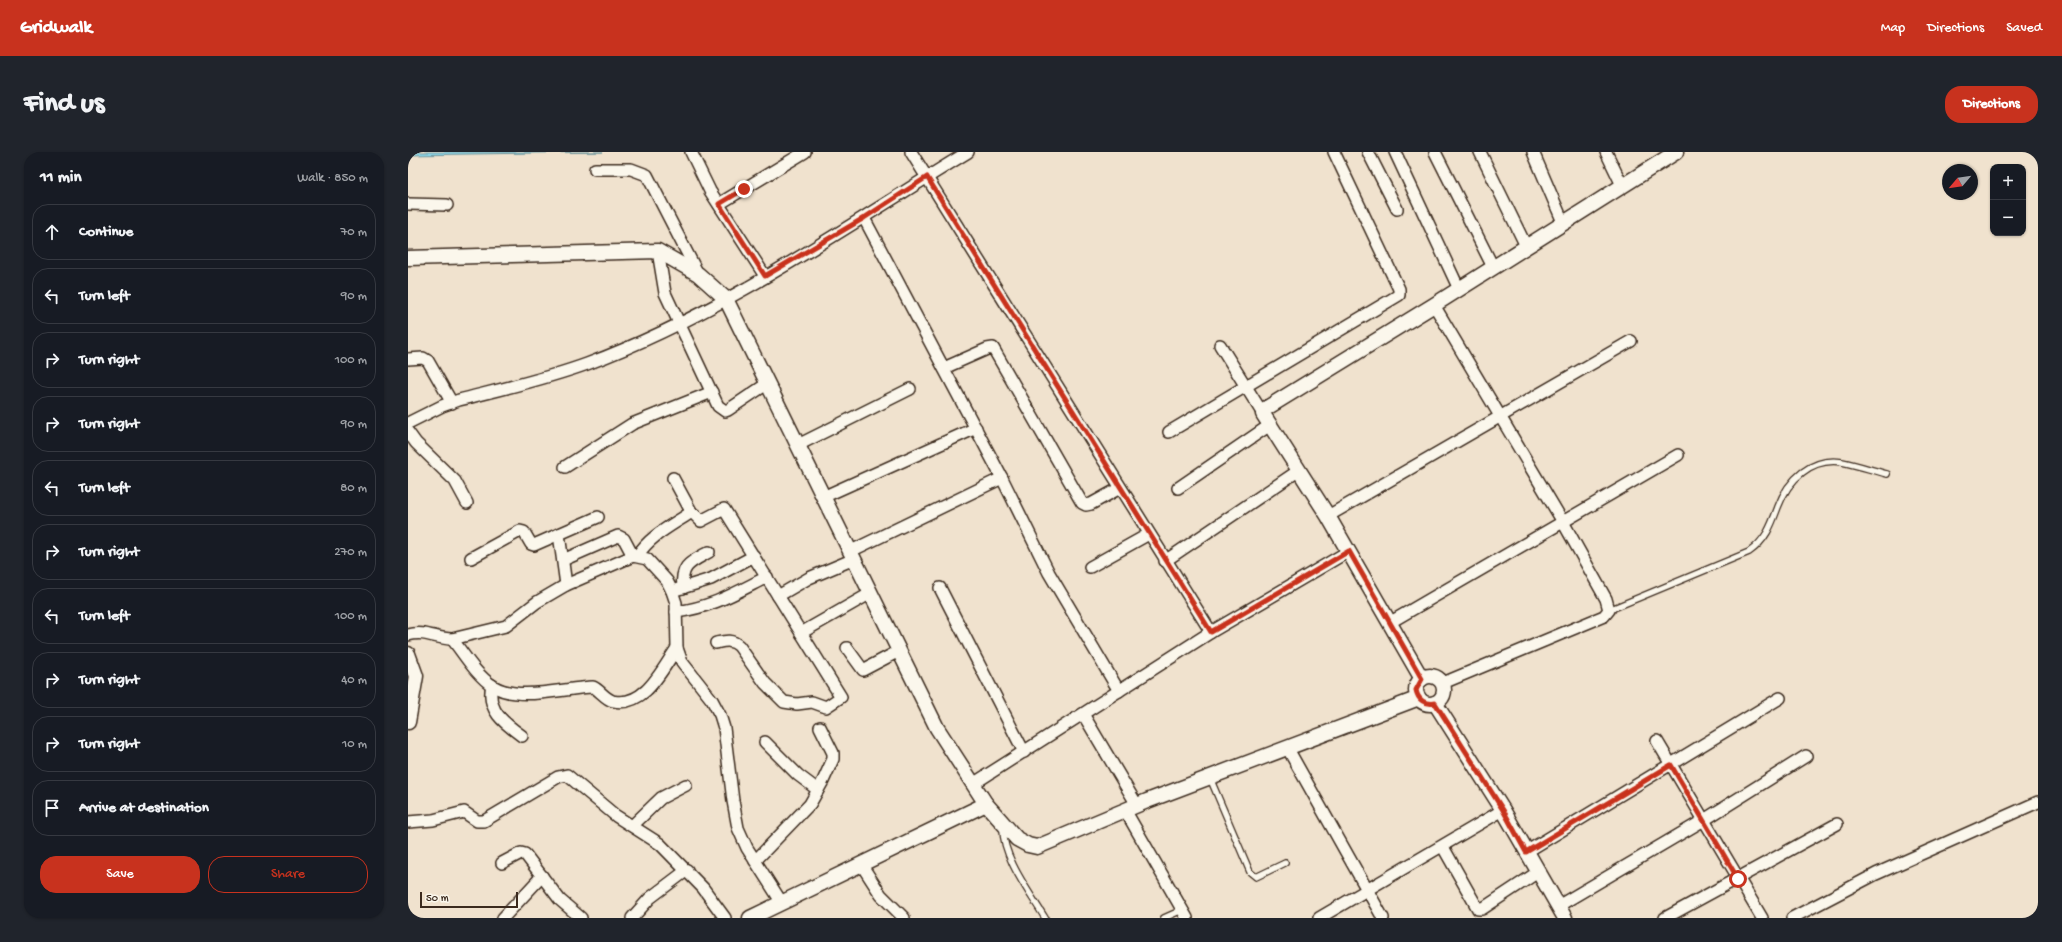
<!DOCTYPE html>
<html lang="en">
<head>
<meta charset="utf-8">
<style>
  :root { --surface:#171b24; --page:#20242c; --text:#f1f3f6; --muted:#9ea1a6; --line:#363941; --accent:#c8321e }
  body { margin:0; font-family:"Gochi Hand",sans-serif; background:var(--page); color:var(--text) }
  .controls { position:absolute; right:12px; top:12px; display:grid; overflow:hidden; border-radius:8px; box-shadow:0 1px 3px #0004 }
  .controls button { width:36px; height:36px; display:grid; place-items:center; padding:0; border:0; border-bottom:1px solid var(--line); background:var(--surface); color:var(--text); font:20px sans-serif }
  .compass { position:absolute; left:1534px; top:12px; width:36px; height:36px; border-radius:50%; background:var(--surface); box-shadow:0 1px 3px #0004; rotate:241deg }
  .scale { position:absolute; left:12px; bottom:10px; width:98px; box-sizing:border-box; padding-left:4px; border:2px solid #3b2a1e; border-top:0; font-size:11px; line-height:14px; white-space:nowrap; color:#3b2a1e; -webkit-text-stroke:3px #fbf7ec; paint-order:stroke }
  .stop { position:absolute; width:12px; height:12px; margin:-9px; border:3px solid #c8321e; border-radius:50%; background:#fff }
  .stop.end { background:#c8321e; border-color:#fff; box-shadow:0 1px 4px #0008 }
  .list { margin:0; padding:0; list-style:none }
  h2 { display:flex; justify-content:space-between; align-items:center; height:52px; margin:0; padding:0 16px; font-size:17px }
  h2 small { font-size:13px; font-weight:400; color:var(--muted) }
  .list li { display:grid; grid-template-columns:26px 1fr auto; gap:12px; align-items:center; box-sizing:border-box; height:56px; margin:0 8px 8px; padding:0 8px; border:1px solid var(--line); border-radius:16px }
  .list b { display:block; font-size:15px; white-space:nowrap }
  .list em { font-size:13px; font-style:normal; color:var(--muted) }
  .actions { display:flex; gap:8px; padding:12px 16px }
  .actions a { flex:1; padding:9px 0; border:1px solid var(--accent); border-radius:16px; text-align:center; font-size:14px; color:var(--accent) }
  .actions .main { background:var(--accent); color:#fff }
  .icon { flex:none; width:22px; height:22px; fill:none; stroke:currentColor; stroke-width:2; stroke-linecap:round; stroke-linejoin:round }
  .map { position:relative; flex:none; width:1630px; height:766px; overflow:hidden; border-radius:16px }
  header { display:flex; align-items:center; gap:24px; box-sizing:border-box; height:56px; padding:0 20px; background:var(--accent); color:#fff }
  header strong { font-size:19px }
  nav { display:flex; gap:22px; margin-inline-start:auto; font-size:14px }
  .intro { display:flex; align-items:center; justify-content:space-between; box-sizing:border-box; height:96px; padding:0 24px }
  h1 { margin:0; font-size:28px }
  .button { padding:10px 18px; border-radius:16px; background:var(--accent); color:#fff; font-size:14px; font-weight:700 }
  main { display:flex; gap:24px; padding:0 24px }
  aside { flex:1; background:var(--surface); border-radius:16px; box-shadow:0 1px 3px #0004 }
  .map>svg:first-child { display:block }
</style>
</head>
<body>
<header>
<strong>Gridwalk</strong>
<nav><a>Map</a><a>Directions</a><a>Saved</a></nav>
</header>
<div class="intro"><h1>Find us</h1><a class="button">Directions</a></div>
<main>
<aside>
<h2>11 min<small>Walk · 850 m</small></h2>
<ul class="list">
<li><svg class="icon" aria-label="ahead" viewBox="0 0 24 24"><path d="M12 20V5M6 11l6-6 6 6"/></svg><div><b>Continue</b></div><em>70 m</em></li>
<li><svg class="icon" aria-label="left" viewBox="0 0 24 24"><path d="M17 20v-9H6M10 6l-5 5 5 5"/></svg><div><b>Turn left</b></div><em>90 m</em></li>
<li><svg class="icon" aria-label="right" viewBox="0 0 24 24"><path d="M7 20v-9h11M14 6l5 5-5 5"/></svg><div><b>Turn right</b></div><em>100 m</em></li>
<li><svg class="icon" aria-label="right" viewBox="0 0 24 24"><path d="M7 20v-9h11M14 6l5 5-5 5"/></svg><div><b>Turn right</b></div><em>90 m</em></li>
<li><svg class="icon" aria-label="left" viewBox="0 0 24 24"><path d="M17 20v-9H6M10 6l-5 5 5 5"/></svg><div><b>Turn left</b></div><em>80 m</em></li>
<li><svg class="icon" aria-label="right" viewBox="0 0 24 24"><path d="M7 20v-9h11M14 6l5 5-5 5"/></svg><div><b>Turn right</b></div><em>270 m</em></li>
<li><svg class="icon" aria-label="left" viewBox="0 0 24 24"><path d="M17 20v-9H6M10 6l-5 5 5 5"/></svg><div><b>Turn left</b></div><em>100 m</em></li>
<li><svg class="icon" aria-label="right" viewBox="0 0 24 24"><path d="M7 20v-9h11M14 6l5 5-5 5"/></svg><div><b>Turn right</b></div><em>40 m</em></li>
<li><svg class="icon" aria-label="right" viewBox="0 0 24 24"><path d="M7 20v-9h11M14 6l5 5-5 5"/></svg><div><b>Turn right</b></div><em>10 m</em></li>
<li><svg class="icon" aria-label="arrive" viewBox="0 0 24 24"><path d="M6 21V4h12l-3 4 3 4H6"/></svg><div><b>Arrive at destination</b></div></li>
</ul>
<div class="actions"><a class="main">Save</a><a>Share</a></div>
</aside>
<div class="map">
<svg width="1630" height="766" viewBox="0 0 1630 766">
  <rect width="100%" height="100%" fill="#f0e2ce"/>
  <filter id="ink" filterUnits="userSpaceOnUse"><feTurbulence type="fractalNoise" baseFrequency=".025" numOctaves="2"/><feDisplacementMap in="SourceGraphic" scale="8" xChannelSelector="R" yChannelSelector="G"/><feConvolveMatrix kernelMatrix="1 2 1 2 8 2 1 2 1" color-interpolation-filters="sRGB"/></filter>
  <g filter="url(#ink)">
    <!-- water -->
    <path fill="#8cd9ec" stroke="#6c939a" d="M0 0H195L0 3Z"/>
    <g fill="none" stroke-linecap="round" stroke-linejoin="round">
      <!-- service casing -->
      <g stroke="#3b2a1e" stroke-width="8">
        <g id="service">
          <path d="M1201 458 1341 400C1358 388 1363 374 1370 355 1380 328 1403 305 1434 310 1449 313 1464 318 1479 322"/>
          <path d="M802 626 842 720 848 725 877 711"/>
          <path d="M595 675C594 705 622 741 637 766"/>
          <path d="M756 766 774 758"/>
        </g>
      </g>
      <!-- minor casing -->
      <g stroke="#3b2a1e" stroke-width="14">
        <g id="minor">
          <path d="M283 0 302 39 357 124"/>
          <path d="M503 0 803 480"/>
          <path d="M960 0 989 57"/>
          <path d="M987 0 1051 137"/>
          <path d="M1027 0 1085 115"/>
          <path d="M1072 0 1118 94"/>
          <path d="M1125 0 1155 70"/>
          <path d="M1198 0 1214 33"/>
          <path d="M187 17H223L239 23 290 122"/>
          <path d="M0 52 39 53"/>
          <path d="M311 52 397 0"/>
          <path d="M456 66 594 326 641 421 711 539"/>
          <path d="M250 99 257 141 310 254 317 259 320 258 360 231"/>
          <path d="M1026 153 1155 370 1198 447 1201 458 1196 464 1035 531"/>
          <path d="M812 193 855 262"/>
          <path d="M0 207 15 206 20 209 44 251"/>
          <path d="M536 216 579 197 585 196 674 351 678 353 683 352 712 336"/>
          <path d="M0 271 34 254 51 248C94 237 138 227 179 212 316 161 437 75 560 0"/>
          <path d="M0 280 8 291 47 329 59 351"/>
          <path d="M761 280 991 143V137L926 0"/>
          <path d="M390 293 502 237"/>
          <path d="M157 315 224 272 304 240"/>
          <path d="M265 326 284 361"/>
          <path d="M770 336 862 273"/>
          <path d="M415 345 568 276"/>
          <path d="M920 364 1223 189"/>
          <path d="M151 382 158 433"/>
          <path d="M443 399 594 326"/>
          <path d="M230 403C242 384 263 374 282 361L286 362 293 369 316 357 433 545 418 555 404 550 389 552 376 550 357 531 331 494C324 487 317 489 308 491"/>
          <path d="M63 406 112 379 116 380 123 392 126 393 190 365"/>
          <path d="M155 408 210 384 216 387 225 404"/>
          <path d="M757 409 890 319"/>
          <path d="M682 415 741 382"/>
          <path d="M275 436C272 413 283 410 301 400"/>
          <path d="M532 436 616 600"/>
          <path d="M264 439 303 427 346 404"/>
          <path d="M370 444 401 426 446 407"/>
          <path d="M268 460C305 455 327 441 359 425"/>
          <path d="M981 471 1270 303"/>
          <path d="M393 481 463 441"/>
          <path d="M0 483C18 478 27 487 44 487L98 474 129 450 158 433 225 404 239 407 259 429 264 439 268 451 269 496 274 510 304 548 312 563 316 576 325 649 330 676 339 696 374 751"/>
          <path d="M44 487C56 502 68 523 85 534 110 550 156 536 185 535 192 538 197 547 205 549 237 556 254 517 269 496"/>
          <path d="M439 496 455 518 491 499"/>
          <path d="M84 533C78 558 96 571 114 584"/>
          <path d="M675 562 729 653"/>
          <path d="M1249 589 1354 766"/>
          <path d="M357 590 390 623 410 638"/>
          <path d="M880 597 975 766"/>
          <path d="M565 632 803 480 941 399"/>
          <path d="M717 658 779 766"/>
          <path d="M0 670 25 668 56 660 69 669H76L150 625 159 623 208 664 252 692 295 736 317 766"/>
          <path d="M224 674 253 646 278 633"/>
          <path d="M1035 695 1070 757H1074L1130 720"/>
          <path d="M1118 700 1372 546"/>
          <path d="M347 709 402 652 415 629 425 607V601L412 575"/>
          <path d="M94 711 113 701 117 702 152 748 173 766"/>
          <path d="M453 712 473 743 496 766"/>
          <path d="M1150 754 1296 668 1398 604"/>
          <path d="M95 766 134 724"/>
          <path d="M224 766 242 746 279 718"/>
          <path d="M911 766 1095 658"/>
          <path d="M1257 766 1429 672"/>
          <path d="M1384 766 1468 722 1630 650"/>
        </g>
      </g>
      <!-- tertiary casing -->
      <g stroke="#3b2a1e" stroke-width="17">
        <g id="tertiary">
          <path d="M0 106 250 99 290 122 318 147 529 576 578 652 609 687 620 693 629 695 739 649 1011 546"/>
          <path d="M0 502 8 524 0 570"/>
          <circle cx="1022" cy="538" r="14"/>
          <path d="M1014 527 920 364 862 273 855 262 857 257 1026 153 1268 0"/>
          <path d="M1027 551 1095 658 1157 766"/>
          <path d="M342 766 578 652"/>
        </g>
      </g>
      <!-- service -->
      <use href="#service" stroke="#fbf7ec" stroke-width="5.5"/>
      <!-- minor -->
      <use href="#minor" stroke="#fbf7ec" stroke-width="11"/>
      <!-- tertiary -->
      <use href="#tertiary" stroke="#fbf7ec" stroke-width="14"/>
    </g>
  </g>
  <g fill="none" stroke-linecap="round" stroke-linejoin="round" filter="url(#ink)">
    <!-- route -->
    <path stroke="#c8321e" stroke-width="5" d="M336 37 311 52 357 124 456 66 519 25 803 480 941 399 1014 527 1008 538C1010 548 1017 553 1027 551L1095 658 1118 700 1263 613 1330 727"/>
  </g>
</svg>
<div class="controls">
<button>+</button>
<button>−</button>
</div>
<svg class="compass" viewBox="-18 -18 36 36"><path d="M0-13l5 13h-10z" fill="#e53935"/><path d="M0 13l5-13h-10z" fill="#9ea1a6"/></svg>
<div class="scale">50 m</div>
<div class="stop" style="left:1330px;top:727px"></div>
<div class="stop end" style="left:336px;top:37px"></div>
</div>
</main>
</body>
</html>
